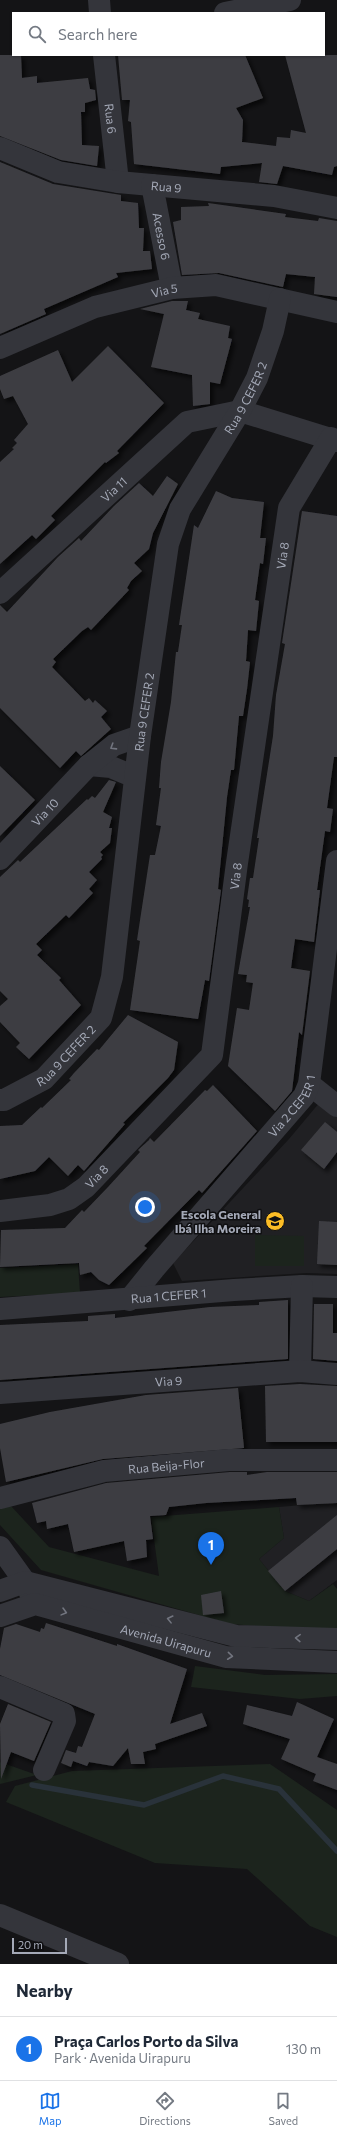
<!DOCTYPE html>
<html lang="en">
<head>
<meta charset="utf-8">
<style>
  :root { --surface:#fff; --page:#f2f2f3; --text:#1f2937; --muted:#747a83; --line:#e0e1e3; --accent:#1a73e8 }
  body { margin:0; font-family:Commissioner,sans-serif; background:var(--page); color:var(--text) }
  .scale { position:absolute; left:12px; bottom:10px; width:55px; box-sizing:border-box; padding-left:4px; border:2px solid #a4a9b7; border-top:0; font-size:11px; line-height:14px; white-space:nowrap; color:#a4a9b7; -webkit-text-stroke:3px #0f0f11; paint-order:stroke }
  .you { position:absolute; left:145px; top:1207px; width:14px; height:14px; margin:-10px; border:3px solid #fff; border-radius:50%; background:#1a73e8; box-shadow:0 0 0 6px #1a73e833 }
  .badge { display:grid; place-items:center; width:26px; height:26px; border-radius:50%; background:var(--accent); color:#fff; font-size:13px; font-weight:700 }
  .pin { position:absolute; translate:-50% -33px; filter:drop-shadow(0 1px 2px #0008) }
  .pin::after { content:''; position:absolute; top:21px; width:14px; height:12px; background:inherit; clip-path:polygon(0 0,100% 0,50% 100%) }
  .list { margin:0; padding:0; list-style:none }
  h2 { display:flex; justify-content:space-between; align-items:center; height:52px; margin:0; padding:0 16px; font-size:17px }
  h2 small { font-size:13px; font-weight:400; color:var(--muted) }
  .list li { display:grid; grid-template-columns:26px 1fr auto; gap:12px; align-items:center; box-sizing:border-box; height:64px; padding:0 16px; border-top:1px solid var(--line) }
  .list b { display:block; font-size:15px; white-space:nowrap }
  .list p { margin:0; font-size:13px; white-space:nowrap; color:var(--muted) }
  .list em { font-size:13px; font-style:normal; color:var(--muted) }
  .icon { flex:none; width:22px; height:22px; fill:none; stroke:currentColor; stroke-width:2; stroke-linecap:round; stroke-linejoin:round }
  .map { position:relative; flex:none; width:337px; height:1964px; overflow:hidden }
  .search { position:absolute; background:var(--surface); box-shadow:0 1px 3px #0004; left:12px; right:12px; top:12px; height:44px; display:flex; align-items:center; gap:10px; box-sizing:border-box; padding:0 14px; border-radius:0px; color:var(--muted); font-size:15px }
  .sheet { height:116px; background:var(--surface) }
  nav { display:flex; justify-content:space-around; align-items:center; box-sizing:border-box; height:56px; border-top:1px solid var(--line); background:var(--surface); font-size:11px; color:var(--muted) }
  nav a { display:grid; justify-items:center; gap:2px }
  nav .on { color:var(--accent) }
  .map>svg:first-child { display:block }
</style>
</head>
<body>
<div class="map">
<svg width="337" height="1964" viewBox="0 0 337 1964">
  <defs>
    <filter id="shadow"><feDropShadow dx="3.5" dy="3.5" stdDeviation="2" flood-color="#0009"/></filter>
  </defs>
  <rect width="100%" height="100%" fill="#141416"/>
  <!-- built -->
  <g fill="#202023">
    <path d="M320 1102 337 1117V1274L306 1273 182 1281 173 1263 289 1139Z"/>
    <path d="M337 1502V1580L309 1601 285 1591 259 1559 284 1538 279 1507Z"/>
  </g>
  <!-- green -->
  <g fill="#1c241d">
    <path d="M255 1235 304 1236V1266H255Z"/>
    <path d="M78 1264 80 1293 0 1297V1268Z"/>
    <path d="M11 1506 49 1547 159 1576 151 1517 279 1507 284 1538 259 1559 285 1591 309 1601 333 1584 337 1589V1632L230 1624 41 1570 0 1525V1509Z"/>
    <path d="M195 1666 265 1675 337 1674V1696L300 1699 191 1687Z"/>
    <path d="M0 1762 37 1775 0 1784Z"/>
    <path d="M270 1764 337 1810V1937L310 1926 247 1869 155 1863 6 1802 15 1786 72 1771Z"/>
  </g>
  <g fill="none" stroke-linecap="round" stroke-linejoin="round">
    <!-- stream -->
    <path stroke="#29323a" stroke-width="5.5" d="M32 1785 144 1805 223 1776 279 1789 337 1851"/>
  </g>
  <!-- building -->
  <g fill="#3e3e43" filter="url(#shadow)">
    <path d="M0 55H21L22 78 37 76V83L88 78 90 89 95 90 96 100 85 103V112H81L82 145 99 146 97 166 61 160 0 136Z"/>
    <path d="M118 55H245L263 98 236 108 243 120 242 142 276 146 277 137 290 138 291 130 306 133 285 55H337V166L334 167 332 175 283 166 277 184 259 182 262 163 221 167 220 174 134 164 131 122 128 121 130 100H122Z"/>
    <path d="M0 162 53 184 121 195V201L138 203 139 228H144L143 251H150L152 269 116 273 118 277 44 309 46 314 0 334Z"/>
    <path d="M208 203 286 214 285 217 318 221 319 218 337 221V297L314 294 315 277 286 274 283 287 219 273 182 275 173 222 181 220V207L209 206Z"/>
    <path d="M172 301H188L186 310 200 313 198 319 230 326 228 338 232 339 220 384 210 382V404L193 406 192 375 151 367 164 314 140 309Z"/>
    <path d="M108 346 164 403 117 451 119 453 106 463 105 462 51 516 55 520 36 539 32 535 0 564V462L14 449 12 448 17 443 14 440 28 424 13 396 4 399 0 389V376L58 350 72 382Z"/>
    <path d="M167 476 178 484 153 533 149 549 134 563 142 571 131 581 127 588 129 590 91 630 88 627 82 631 53 659 56 662 52 667 85 701 89 698 93 703 95 700 107 711 101 717 111 729 81 756 76 751 60 768 0 708V605L7 612 58 557 79 538 81 541 114 506 139 483 153 496Z"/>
    <path d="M216 491 232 498 264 502 260 538H266L263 564 260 563 255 600 259 601 256 631 248 630 246 661 250 662 247 689 243 716H239L234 770H231L227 797 218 889 221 890 209 981 205 980 198 1019 130 1010 140 941 137 940 150 855H155L161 826 156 825 161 788H159L161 762 171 702 176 652H178L182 625H179L194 525 198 528Z"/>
    <path d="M302 511 337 516V757H334L327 808 333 809 330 832 325 831 317 890H320L314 942 295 939 291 968 310 971 302 1035 299 1032 292 1091 275 1111 228 1066 237 1008 249 1010 253 983 246 982 247 975 238 974 250 907H248L249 900 247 899 250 878H253L259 838H257L273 736 276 695 285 644 282 643Z"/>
    <path d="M0 766 35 800 0 836Z"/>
    <path d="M109 780 116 782 103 812 112 817 109 828H112L110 843 100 852 103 855 101 857 102 859 89 872 97 880 89 889 93 893 69 918 66 915 36 944 42 950 37 955 61 978 59 980 81 1005 29 1059 16 1047 20 1043 0 1022V1006L8 999 0 991V877L18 860 20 862 87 799 88 800 92 796 95 798Z"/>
    <path d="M128 1015 178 1042 174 1070 168 1078 123 1123 125 1124 84 1171 78 1165 68 1176 49 1157 35 1171 0 1179V1126L22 1125 41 1107 42 1108 71 1080 69 1079 74 1073 97 1049 99 1050Z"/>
    <path d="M213 1085 257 1131 202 1193 199 1190 144 1246 147 1248 109 1285 99 1280 91 1272 80 1275 79 1263 0 1267 1 1230 65 1228 82 1210 84 1212 108 1187 140 1152 138 1150 149 1140 150 1138 154 1142 205 1090 207 1091Z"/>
    <path d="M325 1122 337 1132V1152L324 1169 301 1150Z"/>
    <path d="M319 1221 337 1222V1265L317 1264Z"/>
    <path d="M288 1300V1359L0 1380V1325L88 1321V1316L115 1314V1318L210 1307 259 1305V1302Z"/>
    <path d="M314 1304H333V1333H337V1361L313 1359Z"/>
    <path d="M300 1384 337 1386V1442H266L265 1386Z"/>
    <path d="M238 1388 244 1448 103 1459 6 1482 0 1448V1424L50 1412 146 1395Z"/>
    <path d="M230 1472H247V1475L267 1472H337V1503L297 1505 296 1498 206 1503 169 1507 166 1515 150 1516 153 1539 146 1540 147 1557 127 1561 124 1541 74 1552 68 1524 47 1529 46 1521 37 1523 32 1503 106 1483Z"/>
    <path d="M337 1515V1549L285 1591 268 1571Z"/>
    <path d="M221 1591 224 1613 203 1615 201 1595Z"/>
    <path d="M46 1623 117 1646V1644L187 1669 170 1724 202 1713 207 1726 155 1744 156 1749 143 1752 145 1764H131L128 1748 113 1766 89 1762 87 1766 73 1761 71 1767 61 1763 66 1750 76 1753 78 1746 82 1747 95 1714 0 1675V1649L4 1628 16 1624 40 1632 41 1628 44 1629Z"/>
    <path d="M297 1702 334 1719 317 1757 337 1764V1790L313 1781 316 1774 281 1759 290 1739 243 1724 247 1705 292 1716Z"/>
    <path d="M8 1704 51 1722 34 1761 11 1752 1 1779 0 1724Z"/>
  </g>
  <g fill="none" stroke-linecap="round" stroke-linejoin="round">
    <!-- minor -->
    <g stroke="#34353b" stroke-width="22">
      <path d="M99 0 100 13"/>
      <path d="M225 13 290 0"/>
      <path id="s1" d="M104 55 118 182"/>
      <path id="s2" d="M0 148 58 172 118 182 274 196 337 208"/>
      <path id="s3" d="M152 185 172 288"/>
      <path id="s4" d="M0 348 95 307 172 288 216 285 337 312"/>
      <path id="s5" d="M0 593 187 422 240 411 337 441"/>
      <path d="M89 765 111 767 135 777"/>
      <path id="s6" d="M0 859 89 765 114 745 140 736"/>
      <path d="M309 1084 337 1106"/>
      <path id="s7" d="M0 1100H4L44 1079 101 1018 112 977 140 736 168 544 180 509 240 411 257 378 273 331 280 299"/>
      <path id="s8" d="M0 1211 50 1205 69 1199 86 1187 212 1055 237 863 289 508 331 438"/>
      <path id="s9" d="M129 1300 154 1269 304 1096 309 1084 337 861"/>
      <path id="s10" d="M0 1309 234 1290 302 1286 337 1287"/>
      <path d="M300 1371 302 1286"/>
      <path id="s11" d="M0 1393 300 1371 337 1374"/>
      <path id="s12" d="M0 1498 104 1471 229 1460H337"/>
      <path d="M0 1547 25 1582 31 1595"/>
      <path d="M0 1591 25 1582 236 1636 337 1639"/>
      <path id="s13" d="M0 1616 35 1604 226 1657 337 1662"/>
      <path d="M0 1687 64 1714 65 1721 44 1770"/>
      <path d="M0 1915 118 1964"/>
    </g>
  </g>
  <!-- one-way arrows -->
  <defs><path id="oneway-chevron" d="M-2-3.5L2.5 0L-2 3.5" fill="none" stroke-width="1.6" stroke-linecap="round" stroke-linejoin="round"/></defs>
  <g stroke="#72757f">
    <use href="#oneway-chevron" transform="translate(113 747) rotate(148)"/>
    <use href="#oneway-chevron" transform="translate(64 1612) rotate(15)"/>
    <use href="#oneway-chevron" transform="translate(170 1619) rotate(-166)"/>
    <use href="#oneway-chevron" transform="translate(298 1638) rotate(-178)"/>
    <use href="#oneway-chevron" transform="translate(230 1656) rotate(6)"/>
  </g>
  <!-- icons -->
  <defs>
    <g id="school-disc" transform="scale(1)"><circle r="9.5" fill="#fcbd25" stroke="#0f0f11"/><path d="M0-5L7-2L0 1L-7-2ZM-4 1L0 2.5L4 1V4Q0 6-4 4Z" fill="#111"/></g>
  </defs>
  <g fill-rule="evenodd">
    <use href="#school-disc" x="275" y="1221"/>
  </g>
  <g text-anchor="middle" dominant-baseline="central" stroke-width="3" stroke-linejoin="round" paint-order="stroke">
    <!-- street labels -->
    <g font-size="12" fill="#a4a9b7" stroke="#0f0f11">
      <text stroke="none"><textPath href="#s1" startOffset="64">Rua 6</textPath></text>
      <text stroke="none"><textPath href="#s2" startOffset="172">Rua 9</textPath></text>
      <text stroke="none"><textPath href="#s3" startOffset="52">Acesso 6</textPath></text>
      <text stroke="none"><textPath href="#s4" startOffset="175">Via 5</textPath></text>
      <text stroke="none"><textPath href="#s7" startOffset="778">Rua 9 CEFER 2</textPath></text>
      <text stroke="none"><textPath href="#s5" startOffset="154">Via 11</textPath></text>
      <text stroke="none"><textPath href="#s8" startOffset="778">Via 8</textPath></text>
      <text stroke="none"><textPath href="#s7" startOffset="442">Rua 9 CEFER 2</textPath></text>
      <text stroke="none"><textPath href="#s6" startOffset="65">Via 10</textPath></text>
      <text stroke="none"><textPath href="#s8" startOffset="454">Via 8</textPath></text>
      <text stroke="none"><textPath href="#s7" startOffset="81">Rua 9 CEFER 2</textPath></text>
      <text stroke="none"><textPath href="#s9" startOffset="254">Via 2 CEFER 1</textPath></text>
      <text stroke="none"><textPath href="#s8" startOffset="106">Via 8</textPath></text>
      <text stroke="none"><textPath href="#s10" startOffset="169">Rua 1 CEFER 1</textPath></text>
      <text stroke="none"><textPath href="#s11" startOffset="169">Via 9</textPath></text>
      <text stroke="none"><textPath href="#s12" startOffset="170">Rua Beija-Flor</textPath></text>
      <text stroke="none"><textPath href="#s13" startOffset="173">Avenida Uirapuru</textPath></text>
    </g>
    <!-- poi labels -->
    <g font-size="12" font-weight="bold" fill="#a4a9b7" stroke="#0f0f11" text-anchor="end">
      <text x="261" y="1214">Escola General<tspan x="261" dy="14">Ibá Ilha Moreira</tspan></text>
    </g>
  </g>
</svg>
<div class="scale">20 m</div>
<div class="you"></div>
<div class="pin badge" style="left:211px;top:1565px">1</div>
<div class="search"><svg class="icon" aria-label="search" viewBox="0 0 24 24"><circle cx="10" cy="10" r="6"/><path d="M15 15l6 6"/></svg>Search here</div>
</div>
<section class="sheet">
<h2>Nearby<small></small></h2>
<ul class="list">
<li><span class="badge">1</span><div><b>Praça Carlos Porto da Silva</b><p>Park · Avenida Uirapuru</p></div><em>130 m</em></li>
</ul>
</section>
<nav>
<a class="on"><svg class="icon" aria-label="map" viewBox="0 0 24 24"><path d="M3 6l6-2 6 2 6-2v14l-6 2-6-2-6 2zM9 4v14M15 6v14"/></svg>Map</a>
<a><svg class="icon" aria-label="directions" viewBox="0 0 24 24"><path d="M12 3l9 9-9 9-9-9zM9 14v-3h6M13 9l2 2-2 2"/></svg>Directions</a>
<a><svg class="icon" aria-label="saved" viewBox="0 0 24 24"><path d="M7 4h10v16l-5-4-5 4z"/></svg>Saved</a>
</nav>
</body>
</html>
